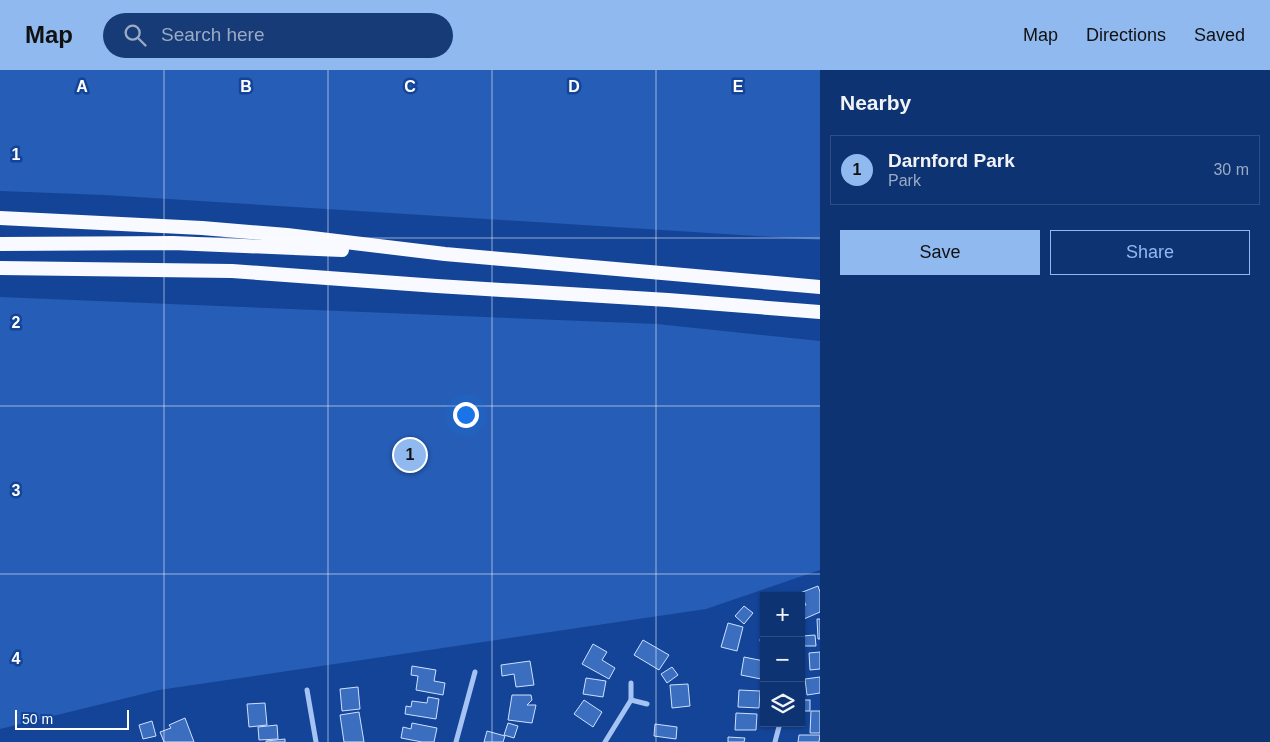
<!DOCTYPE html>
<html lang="en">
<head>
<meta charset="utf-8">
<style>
  :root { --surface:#0e3372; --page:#173b77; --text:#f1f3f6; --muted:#9baac4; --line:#2e4e84; --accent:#90b9f0 }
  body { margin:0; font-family:Arial,sans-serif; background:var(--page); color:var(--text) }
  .controls { position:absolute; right:15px; bottom:15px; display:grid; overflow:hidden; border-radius:0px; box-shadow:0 1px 4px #0004 }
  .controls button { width:45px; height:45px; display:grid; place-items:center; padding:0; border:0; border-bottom:1px solid var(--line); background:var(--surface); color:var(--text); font:25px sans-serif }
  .scale { position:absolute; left:15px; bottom:12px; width:114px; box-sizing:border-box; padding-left:5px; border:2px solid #fff; border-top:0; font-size:14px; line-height:18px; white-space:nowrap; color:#fff; -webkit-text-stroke:4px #134498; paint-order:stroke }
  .you { position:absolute; left:465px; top:344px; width:18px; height:18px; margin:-12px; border:4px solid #fff; border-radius:50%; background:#1a73e8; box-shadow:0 0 0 8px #1a73e833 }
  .badge { display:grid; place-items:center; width:32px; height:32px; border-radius:50%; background:var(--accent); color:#111; font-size:16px; font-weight:700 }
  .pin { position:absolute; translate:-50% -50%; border:2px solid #fff; box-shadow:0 1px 5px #0006 }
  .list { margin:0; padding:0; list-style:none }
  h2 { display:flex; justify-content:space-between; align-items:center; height:65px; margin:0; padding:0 20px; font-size:21px }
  h2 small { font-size:16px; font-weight:400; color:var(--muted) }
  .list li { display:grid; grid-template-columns:32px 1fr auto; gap:15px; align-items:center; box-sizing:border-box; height:70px; margin:0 10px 10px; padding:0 10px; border:1px solid var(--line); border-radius:0px }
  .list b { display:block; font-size:19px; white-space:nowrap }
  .list p { margin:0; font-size:16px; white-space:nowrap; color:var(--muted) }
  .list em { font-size:16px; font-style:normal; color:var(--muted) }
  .actions { display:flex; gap:10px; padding:15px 20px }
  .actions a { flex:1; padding:11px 0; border:1px solid var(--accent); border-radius:0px; text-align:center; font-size:18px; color:var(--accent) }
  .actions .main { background:var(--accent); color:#111 }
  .icon { flex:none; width:28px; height:28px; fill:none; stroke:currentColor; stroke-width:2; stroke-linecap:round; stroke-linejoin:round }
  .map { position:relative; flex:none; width:820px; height:672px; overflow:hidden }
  header { display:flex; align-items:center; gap:30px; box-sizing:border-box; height:70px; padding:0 25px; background:var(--accent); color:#111 }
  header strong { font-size:24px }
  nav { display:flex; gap:28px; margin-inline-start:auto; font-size:18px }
  .search { width:350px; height:45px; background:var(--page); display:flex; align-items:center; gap:12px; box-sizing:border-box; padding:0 18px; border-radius:28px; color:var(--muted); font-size:19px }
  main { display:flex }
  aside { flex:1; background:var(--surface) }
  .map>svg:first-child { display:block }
</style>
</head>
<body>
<header>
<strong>Map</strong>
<div class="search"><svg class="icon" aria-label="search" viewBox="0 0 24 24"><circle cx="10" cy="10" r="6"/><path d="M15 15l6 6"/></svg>Search here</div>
<nav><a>Map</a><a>Directions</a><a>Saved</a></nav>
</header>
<main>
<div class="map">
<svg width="820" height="672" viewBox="0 0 820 672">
  <rect width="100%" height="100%" fill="#134498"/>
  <!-- green -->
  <g fill="#265db6">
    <path d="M0 0H820V170L105 125 0 121Z"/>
    <path d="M0 227 657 254 820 271V500L706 539 159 620 0 659Z"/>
  </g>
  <!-- building -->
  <g fill="#3c6ec0" stroke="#cde0fd">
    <path d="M818 516 820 522V542L804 549 801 537 806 535 800 523Z"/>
    <path d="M744 536 753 543 744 554 735 546Z"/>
    <path d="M817 549H820V569H818Z"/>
    <path d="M728 553 743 557 737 581 721 577Z"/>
    <path d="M815 565 816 576H802V566Z"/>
    <path d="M643 570 669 585 659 600 634 585Z"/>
    <path d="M593 574 607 582 602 590 615 598 609 609 582 594Z"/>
    <path d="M820 582V599L810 600 809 583Z"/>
    <path d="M744 587 764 591 761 609 741 605Z"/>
    <path d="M530 591 534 615 516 617 514 604 502 606 501 595Z"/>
    <path d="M412 596 436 600 434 611 445 613 443 625 416 620 418 606 411 605Z"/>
    <path d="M672 597 678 605 667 613 661 604Z"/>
    <path d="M820 607V623L807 625 805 609Z"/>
    <path d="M586 608 606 611 603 627 583 624Z"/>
    <path d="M688 614 690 636 672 638 670 615Z"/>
    <path d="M358 617 360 639 342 641 340 619Z"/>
    <path d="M739 620 760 621 759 638 738 637Z"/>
    <path d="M512 625H531L532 630 527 635H536L532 653 508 650Z"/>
    <path d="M428 627 439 629 436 649 405 644 406 636 411 637 412 631 427 633Z"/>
    <path d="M584 630 602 642 593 657 574 644Z"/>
    <rect x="801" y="630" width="9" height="11"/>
    <path d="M265 633 267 655 249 657 247 634Z"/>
    <path d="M811 641H820V663H810Z"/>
    <path d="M359 642 364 672H344L340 645Z"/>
    <path d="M736 643 757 644 756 660H735Z"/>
    <path d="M185 648 194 672H164L160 662 171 658 169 655Z"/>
    <path d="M152 651 156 666 143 669 139 655Z"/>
    <path d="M412 653 437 658 434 672H422L401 668 403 657 411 659Z"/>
    <path d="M508 653 518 656 514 668 504 665Z"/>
    <path d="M655 654 677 657 676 669 654 666Z"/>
    <path d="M277 655 278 669 259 670 258 657Z"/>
    <path d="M487 661 505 666 503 672H484Z"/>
    <path d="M799 665H820L819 672H798Z"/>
    <path d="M728 667 745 668 744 672H728Z"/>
    <path d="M285 669V672H266V671Z"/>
  </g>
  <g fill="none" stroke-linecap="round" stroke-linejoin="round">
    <!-- minor -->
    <g stroke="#a5c3f3" stroke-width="5">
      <path d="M762 570H764"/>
      <path d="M307 620 316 672"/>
      <path d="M631 630 647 634"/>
      <path d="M456 672 475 602"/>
      <path d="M605 672 631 630V613"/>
      <path d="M775 672 780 653"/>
    </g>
    <!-- trunk -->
    <g stroke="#f8faff" stroke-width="14">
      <path d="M0 148 202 158 287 165 445 184 820 217"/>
      <path d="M0 174 173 173 342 180"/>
      <path d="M0 198 232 201 437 216 668 230 820 242"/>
    </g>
  </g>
  <!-- grid -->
  <path fill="none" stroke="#fff" stroke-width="1" stroke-opacity="0.55" d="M164 0V672M328 0V672M492 0V672M656 0V672M0 168H820M0 336H820M0 504H820"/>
  <g font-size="16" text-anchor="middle" font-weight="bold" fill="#fff" stroke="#134498" stroke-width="5" stroke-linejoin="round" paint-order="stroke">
    <text x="82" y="22">A</text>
    <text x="246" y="22">B</text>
    <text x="410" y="22">C</text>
    <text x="574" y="22">D</text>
    <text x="738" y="22">E</text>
    <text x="16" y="90">1</text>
    <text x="16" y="258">2</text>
    <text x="16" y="426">3</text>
    <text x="16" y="594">4</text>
  </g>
</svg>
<div class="controls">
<button>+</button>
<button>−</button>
<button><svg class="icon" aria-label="layers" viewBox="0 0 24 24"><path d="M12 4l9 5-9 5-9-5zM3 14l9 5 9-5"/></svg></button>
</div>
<div class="scale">50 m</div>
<div class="you"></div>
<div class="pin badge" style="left:410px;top:385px">1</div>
</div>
<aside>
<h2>Nearby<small></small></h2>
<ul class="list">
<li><span class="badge">1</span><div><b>Darnford Park</b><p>Park</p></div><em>30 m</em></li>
</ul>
<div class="actions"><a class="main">Save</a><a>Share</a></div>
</aside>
</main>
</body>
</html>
